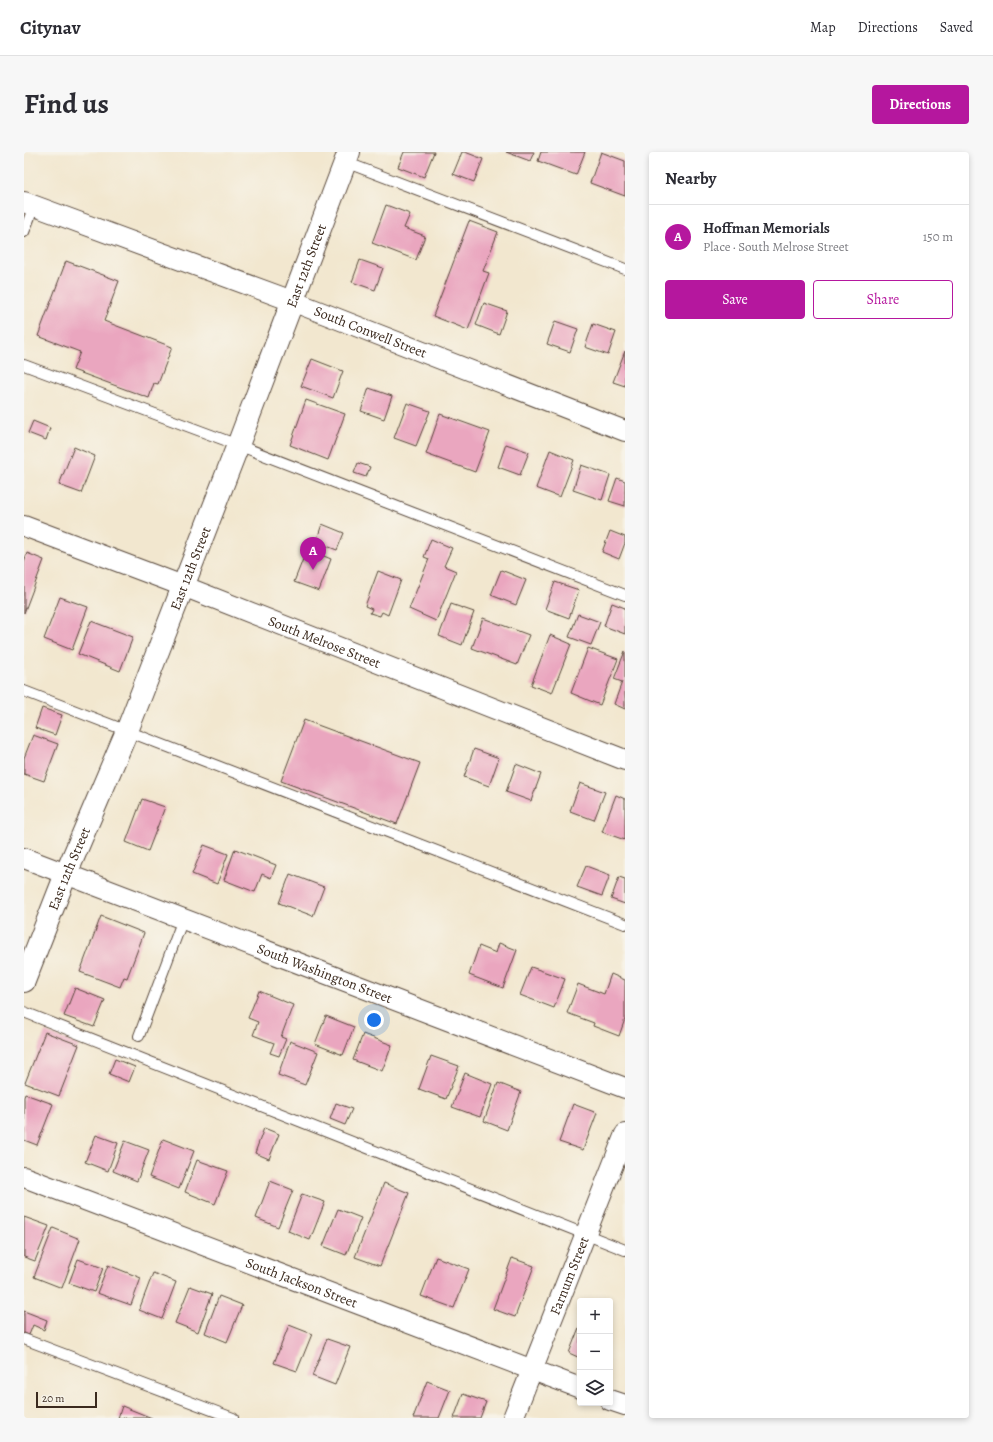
<!DOCTYPE html>
<html lang="en">
<head>
<meta charset="utf-8">
<style>
  :root { --surface:#fff; --page:#f7f7f7; --text:#2b2b33; --muted:#7c7c81; --line:#e1e1e2; --accent:#b5179e }
  body { margin:0; font-family:Alegreya,serif; background:var(--page); color:var(--text) }
  .controls { position:absolute; right:12px; bottom:12px; display:grid; overflow:hidden; border-radius:4px; box-shadow:0 2px 6px #0003 }
  .controls button { width:36px; height:36px; display:grid; place-items:center; padding:0; border:0; border-bottom:1px solid var(--line); background:var(--surface); color:var(--text); font:20px sans-serif }
  .scale { position:absolute; left:12px; bottom:10px; width:61px; box-sizing:border-box; padding-left:4px; border:2px solid #3b2a1e; border-top:0; font-size:11px; line-height:14px; white-space:nowrap; color:#3b2a1e; -webkit-text-stroke:3px #f7f3e8; paint-order:stroke }
  .you { position:absolute; left:350px; top:868px; width:14px; height:14px; margin:-10px; border:3px solid #fff; border-radius:50%; background:#1a73e8; box-shadow:0 0 0 6px #1a73e833 }
  .badge { display:grid; place-items:center; width:26px; height:26px; border-radius:50%; background:var(--accent); color:#fff; font-size:13px; font-weight:700 }
  .pin { position:absolute; translate:-50% -33px; filter:drop-shadow(0 1px 2px #0008) }
  .pin::after { content:''; position:absolute; top:21px; width:14px; height:12px; background:inherit; clip-path:polygon(0 0,100% 0,50% 100%) }
  .list { margin:0; padding:0; list-style:none }
  h2 { display:flex; justify-content:space-between; align-items:center; height:52px; margin:0; padding:0 16px; font-size:17px }
  h2 small { font-size:13px; font-weight:400; color:var(--muted) }
  .list li { display:grid; grid-template-columns:26px 1fr auto; gap:12px; align-items:center; box-sizing:border-box; height:64px; padding:0 16px; border-top:1px solid var(--line) }
  .list b { display:block; font-size:15px; white-space:nowrap }
  .list p { margin:0; font-size:13px; white-space:nowrap; color:var(--muted) }
  .list em { font-size:13px; font-style:normal; color:var(--muted) }
  .actions { display:flex; gap:8px; padding:12px 16px }
  .actions a { flex:1; padding:9px 0; border:1px solid var(--accent); border-radius:4px; text-align:center; font-size:14px; color:var(--accent) }
  .actions .main { background:var(--accent); color:#fff }
  .icon { flex:none; width:22px; height:22px; fill:none; stroke:currentColor; stroke-width:2; stroke-linecap:round; stroke-linejoin:round }
  .map { position:relative; flex:none; width:601px; height:1266px; overflow:hidden; border-radius:4px }
  header { display:flex; align-items:center; gap:24px; box-sizing:border-box; height:56px; padding:0 20px; background:var(--surface); border-bottom:1px solid var(--line) }
  header strong { font-size:19px }
  nav { display:flex; gap:22px; margin-inline-start:auto; font-size:14px }
  .intro { display:flex; align-items:center; justify-content:space-between; box-sizing:border-box; height:96px; padding:0 24px }
  h1 { margin:0; font-size:28px }
  .button { padding:10px 18px; border-radius:4px; background:var(--accent); color:#fff; font-size:14px; font-weight:700 }
  main { display:flex; gap:24px; padding:0 24px }
  aside { flex:1; background:var(--surface); border-radius:4px; box-shadow:0 2px 6px #0003 }
  .map>svg:first-child { display:block }
</style>
</head>
<body>
<header>
<strong>Citynav</strong>
<nav><a>Map</a><a>Directions</a><a>Saved</a></nav>
</header>
<div class="intro"><h1>Find us</h1><a class="button">Directions</a></div>
<main>
<div class="map">
<svg width="601" height="1266" viewBox="0 0 601 1266">
  <rect width="100%" height="100%" fill="#f7f3e8"/>
  <filter id="ink" filterUnits="userSpaceOnUse"><feTurbulence type="fractalNoise" baseFrequency=".025" numOctaves="2"/><feDisplacementMap in="SourceGraphic" scale="8" xChannelSelector="R" yChannelSelector="G"/><feConvolveMatrix kernelMatrix="1 2 1 2 8 2 1 2 1" color-interpolation-filters="sRGB"/></filter>
  <filter id="wash" filterUnits="userSpaceOnUse"><feTurbulence type="fractalNoise" baseFrequency=".012" numOctaves="4" result="noise"/><feDisplacementMap in="SourceGraphic" scale="16" xChannelSelector="R" yChannelSelector="G"/><feGaussianBlur stdDeviation="0.9" result="paint"/><feColorMatrix in="noise" values="0 0 0 0 0 0 0 0 0 0 0 0 0 0 0 0 0 1.4 0 .05"/><feComposite in="paint" operator="in"/></filter>
  <g filter="url(#wash)">
    <rect width="100%" height="100%" fill="#f2e7cf"/>
    <g id="blocks">
      <!-- building -->
      <g fill="#eaa6bf">
        <path d="M380 0H410L400 25 374 15Z"/>
        <path d="M438 0H441L459 7 450 30 429 22Z"/>
        <path d="M482 0H510L506 9Z"/>
        <path d="M517 0H561L552 23 514 9Z"/>
        <path d="M577 0 601 9V44L566 31Z"/>
        <path d="M362 53 386 62 380 76 401 84 392 108 348 91Z"/>
        <path d="M445 69 474 80 459 119 465 121 444 178 409 164Z"/>
        <path d="M336 108 359 116 351 138 328 130Z"/>
        <path d="M42 109 95 129 80 169 148 195 134 232 130 231 125 246 49 218 56 200 14 184Z"/>
        <path d="M460 151 483 159 475 182 452 173Z"/>
        <path d="M531 169 554 177 546 200 523 192Z"/>
        <path d="M569 172 592 180 584 203 561 195Z"/>
        <path d="M601 199V234L589 230Z"/>
        <path d="M288 207 319 219 309 246 277 234Z"/>
        <path d="M345 236 368 244 360 267 337 259Z"/>
        <path d="M282 248 321 262 304 308 266 293Z"/>
        <path d="M383 251 406 259 392 294 370 286Z"/>
        <path d="M416 262 466 280 451 320 402 302Z"/>
        <path d="M9 269 26 276 22 288 4 281Z"/>
        <path d="M482 292 505 300 496 323 474 315Z"/>
        <path d="M50 295 71 304 57 341 35 333Z"/>
        <path d="M526 298 550 308 536 345 512 336Z"/>
        <path d="M334 311 346 315 342 325 330 321Z"/>
        <path d="M557 313 586 323 578 348 549 338Z"/>
        <path d="M593 326 601 329V354L585 349Z"/>
        <path d="M298 372 320 381 313 398 292 390Z"/>
        <path d="M586 379 601 385V391L595 407 578 400Z"/>
        <path d="M407 387 428 396 420 414 432 419 412 469 385 457 405 407 400 405Z"/>
        <path d="M283 397 307 407 295 439 270 430Z"/>
        <path d="M3 401 20 408 0 461V410Z"/>
        <path d="M477 418 502 428 492 453 467 443Z"/>
        <path d="M354 419 377 428 364 463 358 460 356 464 346 461 348 457 341 454Z"/>
        <path d="M531 430 555 438 545 466 521 457Z"/>
        <path d="M36 445 64 455 48 498 20 487Z"/>
        <path d="M588 451 601 456V482L580 474Z"/>
        <path d="M427 452 450 460 438 493 415 484Z"/>
        <path d="M554 462 576 470 567 493 545 485Z"/>
        <path d="M459 466 505 483 493 513 448 496Z"/>
        <path d="M67 469 109 485 96 519 54 502Z"/>
        <path d="M526 483 547 492 528 541 507 533Z"/>
        <path d="M564 496 594 507 576 553 547 541Z"/>
        <path d="M601 499V557L590 552 598 530 590 527Z"/>
        <path d="M18 556 38 563 31 583 11 576Z"/>
        <path d="M280 568 396 611 373 672 257 629Z"/>
        <path d="M9 583 34 592 20 629 0 622V606Z"/>
        <path d="M450 597 475 606 465 634 440 625Z"/>
        <path d="M492 612 517 622 507 649 482 640Z"/>
        <path d="M556 631 581 640 570 668 546 659Z"/>
        <path d="M592 643 601 647V688L578 680Z"/>
        <path d="M118 647 141 655 124 699 102 690Z"/>
        <path d="M180 693 204 702 193 732 168 722Z"/>
        <path d="M211 697 252 713 247 726 238 722 231 740 200 728Z"/>
        <path d="M562 714 586 723 578 744 553 735Z"/>
        <path d="M266 722 300 735 289 764 255 751Z"/>
        <path d="M595 725 601 727V752L587 747Z"/>
        <path d="M77 764 120 781 103 826 100 825 96 835 56 820Z"/>
        <path d="M475 791 493 798 479 836 445 823 455 794 472 801Z"/>
        <path d="M507 815 541 827 530 856 496 843Z"/>
        <path d="M587 822 601 828V867L595 884 569 874 570 871 543 861 554 832 580 842Z"/>
        <path d="M51 836 81 848 70 875 40 864Z"/>
        <path d="M235 839 269 853 257 885 262 887 255 904 246 901 250 891 229 883 234 870 224 866Z"/>
        <path d="M302 864 330 875 319 903 291 892Z"/>
        <path d="M21 880 55 893 35 944 1 931Z"/>
        <path d="M339 882 368 893 358 919 329 908Z"/>
        <path d="M266 889 294 900 281 933 254 923Z"/>
        <path d="M407 904 435 914 422 947 395 937Z"/>
        <path d="M91 907 111 915 105 930 85 922Z"/>
        <path d="M441 921 468 932 456 965 428 955Z"/>
        <path d="M474 931 497 940 483 978 460 969Z"/>
        <path d="M1 942 29 952 13 993 0 988V945Z"/>
        <path d="M312 951 328 957 321 973 306 967Z"/>
        <path d="M549 952 573 961 559 998 535 990Z"/>
        <path d="M240 976 255 982 245 1007 231 1001Z"/>
        <path d="M72 983 94 991 84 1019 61 1010Z"/>
        <path d="M139 987 170 999 155 1037 125 1025Z"/>
        <path d="M101 989 125 998 113 1029 89 1019Z"/>
        <path d="M173 1008 204 1019 191 1052 161 1040Z"/>
        <path d="M246 1029 269 1038 254 1075 232 1066Z"/>
        <path d="M360 1031 385 1041 356 1114 331 1105Z"/>
        <path d="M278 1042 301 1050 286 1088 264 1079Z"/>
        <path d="M314 1057 337 1066 322 1103 299 1094Z"/>
        <path d="M0 1065 25 1074 11 1109 0 1105Z"/>
        <path d="M29 1076 56 1087 38 1136 10 1125Z"/>
        <path d="M412 1105 445 1117 430 1156 397 1144Z"/>
        <path d="M488 1106 510 1114 491 1165 469 1157Z"/>
        <path d="M54 1107 79 1116 70 1140 45 1131Z"/>
        <path d="M84 1113 117 1126 107 1153 73 1141Z"/>
        <path d="M129 1121 152 1130 138 1167 115 1158Z"/>
        <path d="M166 1134 188 1142 174 1180 151 1171Z"/>
        <path d="M195 1144 218 1153 203 1190 181 1181Z"/>
        <path d="M0 1159 23 1168 20 1178 9 1173 5 1183 0 1181Z"/>
        <path d="M265 1173 288 1182 273 1219 250 1211Z"/>
        <path d="M556 1173V1206L545 1201Z"/>
        <path d="M303 1187 326 1195 311 1233 288 1224Z"/>
        <path d="M403 1229 426 1238 415 1266H389Z"/>
        <path d="M439 1242 462 1250 456 1266H430Z"/>
        <path d="M98 1254 128 1266H94Z"/>
      </g>
    </g>
  </g>
  <g filter="url(#ink)">
    <use href="#blocks" fill-opacity="0" stroke="#564639" stroke-width="1"/>
    <g fill="none" stroke-linecap="round" stroke-linejoin="round">
      <!-- lane casing -->
      <g stroke="#564639" stroke-width="12">
        <g id="lane">
          <path d="M321 10 601 117"/>
          <path d="M0 80 10 54"/>
          <path d="M0 213 214 293 601 443"/>
          <path d="M0 539 601 772"/>
          <path d="M0 860 601 1098"/>
          <path d="M115 884 159 767"/>
          <path d="M0 1187 209 1266"/>
        </g>
      </g>
      <!-- street casing -->
      <g stroke="#564639" stroke-width="22">
        <g id="street">
          <path id="s1" d="M0 50 268 149 601 279"/>
          <path id="s2" d="M0 374 159 434 601 608"/>
          <path id="s3" d="M0 706 601 936"/>
          <path id="s4" d="M0 1025 556 1236"/>
          <path d="M586 1248 601 1253"/>
          <path id="s5" d="M489 1266 601 982"/>
        </g>
      </g>
      <!-- secondary casing -->
      <g stroke="#564639" stroke-width="24">
        <g id="secondary">
          <path id="s6" d="M0 829 42 722 103 579 214 293 325 0"/>
        </g>
      </g>
      <!-- lane -->
      <use href="#lane" stroke="#fff" stroke-width="10"/>
      <!-- street -->
      <use href="#street" stroke="#fff" stroke-width="20"/>
      <!-- secondary -->
      <use href="#secondary" stroke="#fff" stroke-width="22"/>
    </g>
  </g>
  <g text-anchor="middle" dominant-baseline="central" stroke-width="3.5" stroke-linejoin="round" paint-order="stroke">
    <!-- street labels -->
    <g font-size="14" fill="#3b2a1e" stroke="#f7f3e8">
      <text stroke="none"><textPath href="#s6" startOffset="769">East 12th Street</textPath></text>
      <text stroke="none"><textPath href="#s1" startOffset="370">South Conwell Street</textPath></text>
      <text stroke="none"><textPath href="#s6" startOffset="445">East 12th Street</textPath></text>
      <text stroke="none"><textPath href="#s2" startOffset="322">South Melrose Street</textPath></text>
      <text stroke="none"><textPath href="#s6" startOffset="121">East 12th Street</textPath></text>
      <text stroke="none"><textPath href="#s3" startOffset="322">South Washington Street</textPath></text>
      <text stroke="none"><textPath href="#s5" startOffset="153">Farnum Street</textPath></text>
      <text stroke="none"><textPath href="#s4" startOffset="297">South Jackson Street</textPath></text>
    </g>
  </g>
</svg>
<div class="controls">
<button>+</button>
<button>−</button>
<button><svg class="icon" aria-label="layers" viewBox="0 0 24 24"><path d="M12 4l9 5-9 5-9-5zM3 14l9 5 9-5"/></svg></button>
</div>
<div class="scale">20 m</div>
<div class="you"></div>
<div class="pin badge" style="left:289px;top:418px">A</div>
</div>
<aside>
<h2>Nearby<small></small></h2>
<ul class="list">
<li><span class="badge">A</span><div><b>Hoffman Memorials</b><p>Place · South Melrose Street</p></div><em>150 m</em></li>
</ul>
<div class="actions"><a class="main">Save</a><a>Share</a></div>
</aside>
</main>
</body>
</html>
